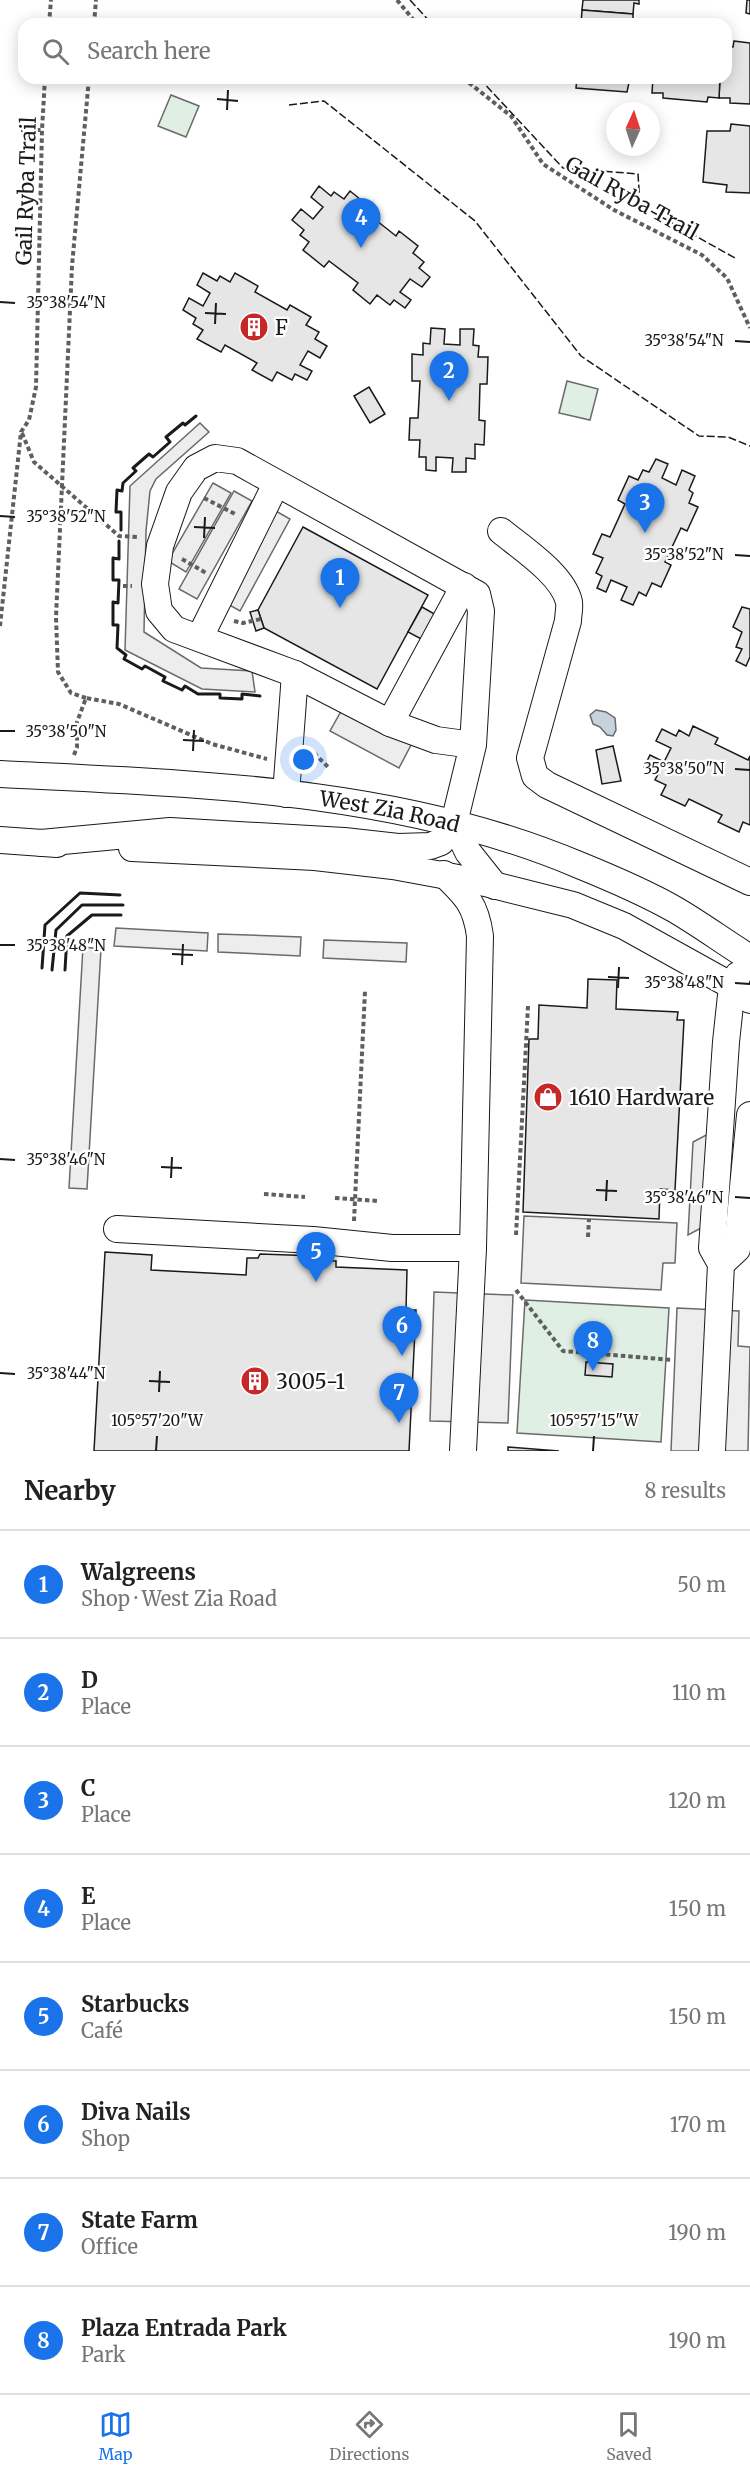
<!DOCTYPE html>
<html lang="en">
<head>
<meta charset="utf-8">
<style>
  :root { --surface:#fff; --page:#f6f6f6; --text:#222; --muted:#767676; --line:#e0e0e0; --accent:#1a73e8 }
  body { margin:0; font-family:Merriweather,serif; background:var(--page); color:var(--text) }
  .compass { position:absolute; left:606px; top:102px; width:54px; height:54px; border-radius:50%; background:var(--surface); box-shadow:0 3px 15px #0003; rotate:3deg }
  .you { position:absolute; left:304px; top:760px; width:21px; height:21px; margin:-15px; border:4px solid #fff; border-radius:50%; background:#1a73e8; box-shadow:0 0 0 9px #1a73e833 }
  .badge { display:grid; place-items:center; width:39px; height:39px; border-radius:50%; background:var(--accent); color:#fff; font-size:20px; font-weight:700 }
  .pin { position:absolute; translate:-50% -50px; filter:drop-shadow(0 2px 3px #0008) }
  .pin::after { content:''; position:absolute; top:32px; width:21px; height:18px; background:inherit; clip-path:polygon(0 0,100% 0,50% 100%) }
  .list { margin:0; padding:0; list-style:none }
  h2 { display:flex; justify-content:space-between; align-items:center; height:78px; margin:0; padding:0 24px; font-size:26px }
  h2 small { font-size:20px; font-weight:400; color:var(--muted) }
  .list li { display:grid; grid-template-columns:39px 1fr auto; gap:18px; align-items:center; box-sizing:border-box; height:108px; padding:0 24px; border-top:2px solid var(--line) }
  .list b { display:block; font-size:22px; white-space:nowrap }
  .list p { margin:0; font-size:20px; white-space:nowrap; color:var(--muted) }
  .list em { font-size:20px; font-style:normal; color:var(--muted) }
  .icon { flex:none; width:33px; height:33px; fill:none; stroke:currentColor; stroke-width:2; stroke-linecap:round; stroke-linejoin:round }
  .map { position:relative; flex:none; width:750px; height:1451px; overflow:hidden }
  .search { position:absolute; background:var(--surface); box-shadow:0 3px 15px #0003; left:18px; right:18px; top:18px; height:66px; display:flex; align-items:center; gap:15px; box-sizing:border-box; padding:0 21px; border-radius:18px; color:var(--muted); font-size:22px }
  .sheet { height:942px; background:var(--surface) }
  nav { display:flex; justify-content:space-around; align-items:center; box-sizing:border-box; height:84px; border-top:2px solid var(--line); background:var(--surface); font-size:16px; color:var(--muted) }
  nav a { display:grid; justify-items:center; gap:3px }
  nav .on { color:var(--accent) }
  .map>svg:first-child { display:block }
</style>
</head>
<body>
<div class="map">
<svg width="750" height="1451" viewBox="0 0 750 1451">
  <rect width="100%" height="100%" fill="#fff"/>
  <!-- green -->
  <g fill="#e0efe3" stroke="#6a6a6a" stroke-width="1.5">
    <path d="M171 95 199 106 186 137 158 126Z"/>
    <path d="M567 381 598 389 590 420 559 413Z"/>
    <path d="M525 1300 669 1308 661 1442 517 1433Z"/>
  </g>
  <!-- parking -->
  <g fill="#ededed" stroke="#6a6a6a" stroke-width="1.5">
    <path d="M200 423 209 432 156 479 150 491 146 531 144 632 201 668 252 671 255 692 202 689 125 650 130 486Z"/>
    <path d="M213 483 231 493 186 572 168 561Z"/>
    <path d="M234 491 252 501 197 599 179 589Z"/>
    <path d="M274 510 290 519 240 611 224 602Z"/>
    <path d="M353 690 421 726 399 768 330 731Z"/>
    <path d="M116 928 208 933 207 951 114 946Z"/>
    <path d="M218 934 301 937 300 956 218 952Z"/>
    <path d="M324 940 407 943 406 962 323 958Z"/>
    <path d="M83 947 101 949 87 1189 69 1188Z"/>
    <path d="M729 1123 722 1217 688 1235 693 1142Z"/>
    <path d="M524 1216 677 1223 675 1263H663L661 1290 521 1283Z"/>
    <path d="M434 1292 513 1295 508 1423 430 1421Z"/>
    <path d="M677 1308 739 1311 738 1346 750 1347 748 1451H671Z"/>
  </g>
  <!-- water -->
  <path fill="#c6d2dc" stroke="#6a6a6a" stroke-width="1.5" d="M596 710 606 712 615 718 616 730 613 736 607 735 600 727 593 724 590 715Z"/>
  <!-- building -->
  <g fill="#e6e6e6" stroke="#1a1a1a" stroke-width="1.5">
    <path d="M583 0H639V4L634 3 633 14 582 10Z"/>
    <path d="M747 0H750V14L746 13Z"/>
    <path d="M582 10 633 14V24H581Z"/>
    <path d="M734 41 750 43V104L730 103V98H719L720 78H726V46L733 47Z"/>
    <path d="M577 78H630L627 92 576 88Z"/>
    <path d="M653 78H720L719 98 708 97 707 102 663 98V93H652Z"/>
    <path d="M731 124 750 126V193L726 192 727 185 703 182 707 131H730Z"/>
    <path d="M319 186 331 196 334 192 344 199 350 191 371 208 367 213 396 236 399 231 418 246 413 253 424 262 419 268 430 277 422 287 410 279 400 292 411 300 405 308 394 300 390 305 377 295 370 304 353 290 358 283 329 261 324 267 303 250 309 242 300 235 304 230 292 220 301 209 313 219 323 207 311 197Z"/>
    <path d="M203 273 217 281 220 276 230 282 235 273 258 286 255 292 287 310 290 305 311 317 306 325 319 332 315 339 327 346 320 358 308 351 300 365 312 371 307 380 295 374 292 380 277 372 272 381 252 370 257 363 225 345 221 352 197 339 203 330 193 324 196 318 183 310 189 298 203 306 210 293 197 285Z"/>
    <path d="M431 328 445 329 444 344 460 345V329H474L473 345 479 346 478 357H488L487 384H480L479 420 485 421 484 445 475 444V459L466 458V472H452L453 458 436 457V471L426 470V457H419L420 440H409L410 418H418L420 381H412V354L423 355V343L430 344Z"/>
    <path d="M369 387 385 414 370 423 354 396Z"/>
    <path d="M656 459 668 464 662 478 676 485 682 470 695 476 689 490 693 493 689 503 698 507 687 531 681 528 665 562 671 565 661 587 652 583 646 596 639 592 633 605 621 600 627 587 611 580 606 592 597 588 602 576 596 573 603 558 593 554 602 534 610 537 625 504 618 500 629 476 638 480 643 470 649 472Z"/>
    <path d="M303 527 428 595 377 689 264 628 258 610Z"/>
    <path d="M422 607 438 616 425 641 408 632Z"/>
    <path d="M742 607 750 609V657L746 666 736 661 742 649 736 647 742 632 733 627Z"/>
    <path d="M258 610 264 628 256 631 250 612Z"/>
    <path d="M693 726 718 738 715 744 748 760 750 756V825L743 822 739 832 718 822 722 815 689 799 685 806 661 795 666 785 655 780 658 774 644 767 650 755 664 762 671 748 656 741 662 729 676 736 679 730 689 736Z"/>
    <path d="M613 746 621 781 602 784 596 750Z"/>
    <path d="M588 979 617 980 616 1009 678 1012 677 1020H684L675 1190 660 1189 659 1219 523 1212 529 1039H538L539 1005 587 1008Z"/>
    <path d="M105 1252 152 1255 151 1270 246 1275 247 1258H258L260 1254 318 1256 317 1260 336 1261V1267L407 1270 406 1310H416L409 1451H94Z"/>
    <path d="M586 1362 613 1364 612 1377 585 1375Z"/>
    <path d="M508 1447 559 1451H508Z"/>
  </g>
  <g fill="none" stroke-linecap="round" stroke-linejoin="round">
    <!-- minor casing -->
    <g stroke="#1a1a1a" stroke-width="28">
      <g id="minor">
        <path d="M501 531C523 549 563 575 569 602 570 608 568 615 568 621L530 758 535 776 547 785 750 882"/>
        <path d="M200 637 276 484"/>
        <path d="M390 723 464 586"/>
        <path id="s1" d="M0 774C195 784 397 788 579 865 611 878 644 892 674 909 700 924 724 942 750 958"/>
        <path d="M286 794 295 674"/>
        <path d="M454 823 468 852 495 886"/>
        <path d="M0 840 57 844"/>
        <path d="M41 843 170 831 344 841 398 847 430 846 441 842 454 823 473 745 436 740 390 723 295 674 174 629 159 611 155 584 160 546 179 492 196 468 215 458 237 461 477 594 481 611 473 745"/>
        <path d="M132 848 315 857 393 866 485 883 573 905 624 926 732 986 750 1000"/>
        <path d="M444 874C466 895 476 905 480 936L473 1248 463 1451"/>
        <path d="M117 1229 313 1240 392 1248H473"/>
        <path d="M721 1264 737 1249 750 1115"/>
        <path d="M712 1451 721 1264 712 1248 726 1042 732 986 738 975"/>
      </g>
    </g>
    <!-- path -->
    <g stroke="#5f5f5f" stroke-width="4" stroke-dasharray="4.5 3" stroke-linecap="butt">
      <path d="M397 0 417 24"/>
      <path d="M49 24 51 0"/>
      <path d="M94 24 96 0"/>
      <path d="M463 78 511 116 543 164 614 210 702 255 727 278 750 328"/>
      <path d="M21 130H42"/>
      <path d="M22 433 34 462 119 536 138 537"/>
      <path d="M204 498 235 514"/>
      <path d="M182 559 206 573"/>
      <path d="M123 586H132"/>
      <path d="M234 621 243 623 261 619"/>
      <path d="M0 626 21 432 29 420 36 387 42 130 45 78"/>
      <path d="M86 698 71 693 58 672 56 617 72 266 89 78"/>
      <path d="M314 753 328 767"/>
      <path d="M74 755 77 747V722L86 698 119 704 212 744 267 759"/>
      <path d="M264 1194 305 1197"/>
      <path d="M335 1198 378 1201"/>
      <path d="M354 1221 365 991"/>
      <path d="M516 1235 528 1006"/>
      <path d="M588 1237 589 1219"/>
      <path d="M516 1290 563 1351 673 1360"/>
    </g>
    <!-- minor -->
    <use href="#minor" stroke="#fff" stroke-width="26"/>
    <!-- fence -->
    <g stroke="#1a1a1a" stroke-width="1.5" stroke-dasharray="8 3" stroke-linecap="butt">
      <path d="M410 0 432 24"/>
      <path d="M479 78 563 168 638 174 640 205 735 258"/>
      <path d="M289 105 324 101 475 221 581 356 699 436 728 437 750 446"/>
    </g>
    <!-- wall -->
    <g stroke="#1a1a1a" stroke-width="3">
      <path d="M121 530V512H116L117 490 122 491 123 483 136 471 133 468 149 454 153 457 170 442 166 437 183 423 185 425 196 416"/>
      <path d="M119 541V559L113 558V580H119L118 603 113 602V625H118L117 648 126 655 124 659 142 669 145 666 165 677 163 681 182 690 185 686 198 694H220V698L242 699V694L260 696"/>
      <path d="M42 968 45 925 80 893 120 895"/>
      <path d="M52 970 56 930 82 905H123"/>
      <path d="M65 970 67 936 92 915H121"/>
    </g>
  </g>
  <!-- ticks -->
  <path fill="none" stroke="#1a1a1a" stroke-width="2" d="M217 99 238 101M227 110 228 90M0 302 15 303M205 313 226 314M215 324 216 303M735 341 750 342M0 516 15 517M194 527 215 528M204 538 205 517M735 555 750 556M0 731H15M183 740 204 741M193 751 194 730M735 769 750 770M0 945H15M172 954 193 955M182 965 183 944M608 977 629 978M735 983 750 984M618 988 619 967M0 1159 15 1160M161 1167 182 1168M171 1178 172 1157M596 1190 617 1191M735 1197 750 1198M606 1201 607 1180M0 1373 15 1374M149 1381 170 1382M159 1392 160 1371M156 1451 157 1436M593 1451 594 1436"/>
  <!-- icons -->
  <defs>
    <g id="building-disc" transform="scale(1.5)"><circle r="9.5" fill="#c62828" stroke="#fff"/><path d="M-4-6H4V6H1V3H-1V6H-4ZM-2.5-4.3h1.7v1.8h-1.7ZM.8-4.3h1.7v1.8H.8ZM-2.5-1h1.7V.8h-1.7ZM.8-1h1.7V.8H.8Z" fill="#fff"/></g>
    <g id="shop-disc" transform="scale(1.5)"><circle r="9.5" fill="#c62828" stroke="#fff"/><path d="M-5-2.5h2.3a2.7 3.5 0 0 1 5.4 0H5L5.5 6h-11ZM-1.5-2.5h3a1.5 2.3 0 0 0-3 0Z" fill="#fff"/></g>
  </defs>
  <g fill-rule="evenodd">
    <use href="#building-disc" x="254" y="327"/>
    <use href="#shop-disc" x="548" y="1097"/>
    <use href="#building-disc" x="255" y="1381"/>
  </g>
  <g text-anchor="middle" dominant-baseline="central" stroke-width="4.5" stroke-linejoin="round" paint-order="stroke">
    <!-- street labels -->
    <g font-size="21" fill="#1a1a1a" stroke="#fff">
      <text transform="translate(26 191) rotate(-88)">Gail Ryba Trail</text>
      <text transform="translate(632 198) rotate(29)">Gail Ryba Trail</text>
      <text stroke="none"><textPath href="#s1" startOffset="392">West Zia Road</textPath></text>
    </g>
    <!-- poi labels -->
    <g font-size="21" fill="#1a1a1a" stroke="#fff" text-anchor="start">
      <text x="275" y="327">F</text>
      <text x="569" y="1097">1610 Hardware</text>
      <text x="276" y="1381">3005-1</text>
    </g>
  </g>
  <g font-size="15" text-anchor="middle" fill="#1a1a1a" stroke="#fff" stroke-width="4.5" stroke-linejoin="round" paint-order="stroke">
    <text x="66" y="308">35°38'54"N</text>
    <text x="684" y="346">35°38'54"N</text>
    <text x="66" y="522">35°38'52"N</text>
    <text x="684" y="560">35°38'52"N</text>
    <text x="66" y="737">35°38'50"N</text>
    <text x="684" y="774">35°38'50"N</text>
    <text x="66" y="951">35°38'48"N</text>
    <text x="684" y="988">35°38'48"N</text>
    <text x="66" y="1165">35°38'46"N</text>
    <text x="684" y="1203">35°38'46"N</text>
    <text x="66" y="1379">35°38'44"N</text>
    <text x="157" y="1426">105°57'20"W</text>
    <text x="594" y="1426">105°57'15"W</text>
  </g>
</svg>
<svg class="compass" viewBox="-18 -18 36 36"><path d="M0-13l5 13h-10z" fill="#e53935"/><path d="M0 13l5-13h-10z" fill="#767676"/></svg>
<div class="you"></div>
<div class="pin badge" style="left:340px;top:608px">1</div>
<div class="pin badge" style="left:449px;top:401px">2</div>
<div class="pin badge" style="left:645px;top:533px">3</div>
<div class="pin badge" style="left:361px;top:248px">4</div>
<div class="pin badge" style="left:316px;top:1282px">5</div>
<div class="pin badge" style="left:402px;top:1356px">6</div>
<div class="pin badge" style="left:399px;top:1423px">7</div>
<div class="pin badge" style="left:593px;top:1371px">8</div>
<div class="search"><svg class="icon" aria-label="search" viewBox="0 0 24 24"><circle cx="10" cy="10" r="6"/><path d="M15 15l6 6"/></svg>Search here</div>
</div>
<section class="sheet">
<h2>Nearby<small>8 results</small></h2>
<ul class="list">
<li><span class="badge">1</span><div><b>Walgreens</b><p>Shop · West Zia Road</p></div><em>50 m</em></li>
<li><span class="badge">2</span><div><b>D</b><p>Place</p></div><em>110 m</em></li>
<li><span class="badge">3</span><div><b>C</b><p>Place</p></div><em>120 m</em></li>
<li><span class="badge">4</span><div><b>E</b><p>Place</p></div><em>150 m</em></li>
<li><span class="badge">5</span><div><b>Starbucks</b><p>Café</p></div><em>150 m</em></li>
<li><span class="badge">6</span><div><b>Diva Nails</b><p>Shop</p></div><em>170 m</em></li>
<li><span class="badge">7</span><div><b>State Farm</b><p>Office</p></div><em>190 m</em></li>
<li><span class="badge">8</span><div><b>Plaza Entrada Park</b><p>Park</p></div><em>190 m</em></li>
</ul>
</section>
<nav>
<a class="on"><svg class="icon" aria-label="map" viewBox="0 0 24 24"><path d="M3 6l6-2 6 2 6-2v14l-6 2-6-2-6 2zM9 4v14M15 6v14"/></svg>Map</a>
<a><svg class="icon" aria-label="directions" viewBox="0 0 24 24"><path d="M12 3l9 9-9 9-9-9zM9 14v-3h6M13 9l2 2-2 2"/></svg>Directions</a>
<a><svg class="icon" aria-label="saved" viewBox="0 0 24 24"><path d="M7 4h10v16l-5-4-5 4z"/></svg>Saved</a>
</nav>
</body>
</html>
